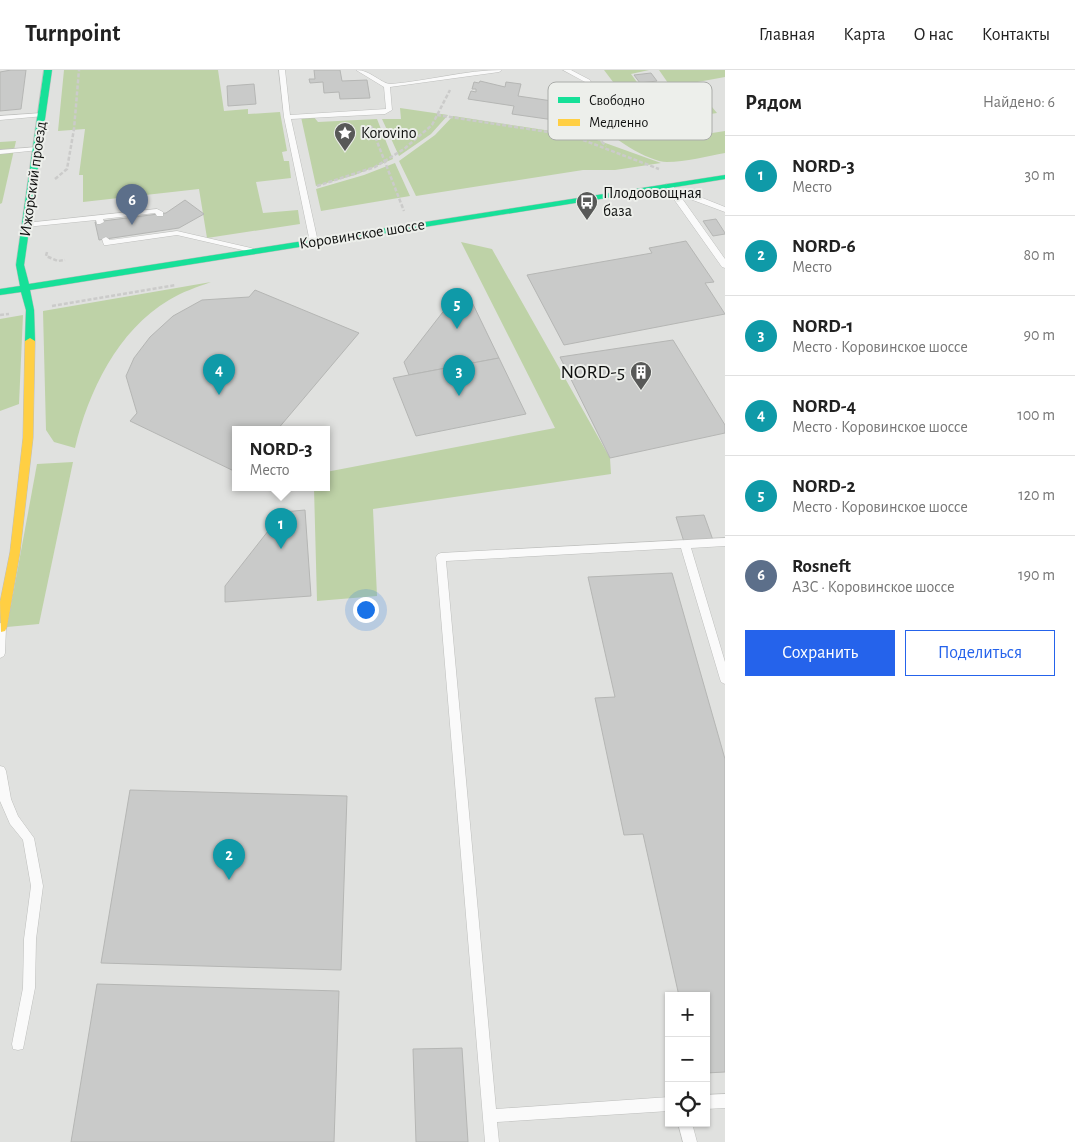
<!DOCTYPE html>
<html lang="ru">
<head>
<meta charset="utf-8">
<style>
  :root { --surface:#fff; --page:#f6f6f6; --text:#222; --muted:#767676; --line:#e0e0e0; --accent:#2563eb }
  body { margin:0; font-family:"Alegreya Sans",sans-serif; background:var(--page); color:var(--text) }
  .controls { position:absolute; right:15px; bottom:15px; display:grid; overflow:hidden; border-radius:0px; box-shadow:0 1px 4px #0004 }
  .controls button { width:45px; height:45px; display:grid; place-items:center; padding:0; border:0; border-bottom:1px solid var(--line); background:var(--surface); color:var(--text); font:25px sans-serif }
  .you { position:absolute; left:365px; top:539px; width:18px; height:18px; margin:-12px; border:4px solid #fff; border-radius:50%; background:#1a73e8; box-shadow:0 0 0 8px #1a73e833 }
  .badge { display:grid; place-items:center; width:32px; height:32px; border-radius:50%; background:var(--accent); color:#fff; font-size:16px; font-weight:700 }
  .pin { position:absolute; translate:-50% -41px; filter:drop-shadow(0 1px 2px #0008) }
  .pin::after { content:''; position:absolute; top:26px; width:18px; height:15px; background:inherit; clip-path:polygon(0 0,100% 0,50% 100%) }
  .popup { position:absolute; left:232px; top:356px; width:98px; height:65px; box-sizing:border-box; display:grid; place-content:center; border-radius:0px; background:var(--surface); filter:drop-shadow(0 1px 4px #0005); font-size:16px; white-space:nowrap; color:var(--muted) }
  .popup b { font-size:19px; color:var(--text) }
  .popup::after { content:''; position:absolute; left:50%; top:100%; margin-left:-10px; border:10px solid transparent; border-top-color:var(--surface) }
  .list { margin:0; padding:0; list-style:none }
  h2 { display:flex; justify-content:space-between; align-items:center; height:65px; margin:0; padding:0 20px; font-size:21px }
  h2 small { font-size:16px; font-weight:400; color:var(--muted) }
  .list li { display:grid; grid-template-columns:32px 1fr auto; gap:15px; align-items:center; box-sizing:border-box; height:80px; padding:0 20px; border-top:1px solid var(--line) }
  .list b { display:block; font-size:19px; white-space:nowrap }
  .list p { margin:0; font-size:16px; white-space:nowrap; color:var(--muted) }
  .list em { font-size:16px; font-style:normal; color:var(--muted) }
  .actions { display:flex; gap:10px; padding:15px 20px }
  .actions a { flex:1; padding:11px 0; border:1px solid var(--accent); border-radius:0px; text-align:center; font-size:18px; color:var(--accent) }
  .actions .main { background:var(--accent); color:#fff }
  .icon { flex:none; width:28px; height:28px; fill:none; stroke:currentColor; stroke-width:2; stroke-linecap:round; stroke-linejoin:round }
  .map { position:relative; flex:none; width:725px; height:1072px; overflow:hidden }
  header { display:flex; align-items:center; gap:30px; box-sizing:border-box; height:70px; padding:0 25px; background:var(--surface); border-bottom:1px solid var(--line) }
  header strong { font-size:24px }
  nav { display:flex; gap:28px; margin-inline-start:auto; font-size:18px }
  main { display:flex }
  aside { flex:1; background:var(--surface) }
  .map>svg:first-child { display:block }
</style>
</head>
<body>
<header>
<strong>Turnpoint</strong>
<nav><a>Главная</a><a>Карта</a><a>О нас</a><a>Контакты</a></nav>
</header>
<main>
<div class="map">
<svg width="725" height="1072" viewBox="0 0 725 1072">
  <rect width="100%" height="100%" fill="#e0e1df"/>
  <!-- green -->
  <g fill="#bed2a7">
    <path d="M64 0H218L224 41 248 39V44L280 42 287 81 282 82 284 91H289L291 108 256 112 263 143 298 140 300 154 207 168 199 119 83 132V105H79L85 59 58 61Z"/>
    <path d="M604 0H649L631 4 639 15 668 13 659 0H725V7L692 13 717 43 698 46 712 63 725 61V83C707 86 686 92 667 92 649 92 608 67 599 51L601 42 632 37Z"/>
    <path d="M400 38 448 45 431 64 399 86 382 49H401Z"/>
    <path d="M313 46 318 52 377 49 393 89 355 105 316 116 301 47Z"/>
    <path d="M453 46 558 62 597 70 661 93 615 100H583L416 126 399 91 435 65Z"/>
    <path d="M16 71 2 133 0 134V72Z"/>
    <path d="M395 93 410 126 321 141 316 119 364 105Z"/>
    <path d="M461 172 492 179 610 388 611 404 373 439 377 526 317 531 314 418H326V402L555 358Z"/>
    <path d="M211 212C197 217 182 222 169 230 118 260 88 322 75 378L54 372 46 360 43 241Z"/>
    <path d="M23 245 19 334 0 341V249Z"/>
    <path d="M73 392 39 554 7 557 37 394Z"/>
  </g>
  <!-- building -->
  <g fill="#c9cac9" stroke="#b5b6b4">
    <path d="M11 0H26L21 39 0 41V2Z"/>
    <path d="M314 0H340L342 11 367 10 370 28 340 29 339 22 324 23 323 12 310 13 309 9H315Z"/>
    <path d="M651 3 657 11 640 13 634 5Z"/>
    <path d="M480 11 505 17 506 12 521 14 518 26 559 32 556 40H552L556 42 554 50 512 44 514 36 468 29 471 21 476 22V19H472L474 12 479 13Z"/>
    <path d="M254 14 256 34 228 36 227 16Z"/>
    <path d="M185 130 204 144 179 158 99 170 95 152 166 143Z"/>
    <path d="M716 149 725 163V164L713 166 703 151Z"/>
    <path d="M686 171 714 212 705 213 725 244 564 275 527 205 652 183 649 178Z"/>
    <path d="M255 220 359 263 277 360H236V402L130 351 137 343 126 306 134 288 150 267 173 246 202 230 249 227Z"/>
    <path d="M469 226 499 288 409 305 404 292 453 229Z"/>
    <path d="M673 270 725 355V363L610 388 560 287Z"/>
    <path d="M499 288 526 344 416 366 393 308Z"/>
    <path d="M305 440 311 526 225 532V516L283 442Z"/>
    <path d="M704 445 714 473 685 475 676 447Z"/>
    <path d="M672 503 725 689V1002L706 1003V926H679L643 764 624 765 595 628 615 627 588 507Z"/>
    <path d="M130 720 347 726 341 900 101 893Z"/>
    <path d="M97 914 339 921 334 1072H71Z"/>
    <path d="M462 978 468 1072H416L413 979Z"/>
  </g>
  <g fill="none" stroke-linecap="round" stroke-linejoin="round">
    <!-- lane casing -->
    <g stroke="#bebfbd" stroke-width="1">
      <g id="lane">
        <path d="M279 0H285L290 45 386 39 384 17 356 0C371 0 381 14 391 14 428 11 465 0 502 0L499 2 390 17 392 40 385 44 291 49 318 172 314 174 310 172 284 47Z"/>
        <path d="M563 0H571L590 10C602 33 586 70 558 65V63C561 62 566 62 569 61 586 56 590 26 585 12Z"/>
        <path d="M42 43 44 44V46L0 50V46Z"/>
        <path d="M37 77 40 79 39 80 0 84V80Z"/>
        <path d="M666 114H672L677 122 695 125 725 137V142L690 129 681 127 725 189V198L722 197 666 118Z"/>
        <path d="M157 139 163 142V146H157L155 143 103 149 104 152 100 154H97L96 150 26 157 22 155 26 153Z"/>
        <path d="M177 161 251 178 255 180 251 182 177 165 107 175H104L102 169 106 167 110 170Z"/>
        <path d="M725 468V476L691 478 725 592V614L721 612 720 609 681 478 446 491 496 1039 669 1027V1041L497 1052 499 1072H485L436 487 438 484 441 483Z"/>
        <path d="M0 553 5 554 6 557 5 583 4 586 0 588Z"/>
        <path d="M0 696 4 697 6 701 11 729 18 746 34 768 43 816 36 869 35 918 24 974 23 979 18 980 13 979 12 974 23 918 24 869 31 816 23 770 10 754 0 731Z"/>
        <path d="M725 1024V1038L706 1039V1025Z"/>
        <path d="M678 1053H692L697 1072H683Z"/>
      </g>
    </g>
    <!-- fast casing -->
    <g stroke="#bebfbd" stroke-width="1">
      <path id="fast" d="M44 0H52L24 195 29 214 725 105V109L30 220 34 240 35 271 30 274 25 271 26 240 21 222 0 225V219L20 216 16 195Z"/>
    </g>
    <!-- slow casing -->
    <g stroke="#bebfbd" stroke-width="1">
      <path id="slow" d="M30 268 35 271 33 368 20 482 7 557 5 561 1 562 0 532 10 482 23 368 25 271Z"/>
    </g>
    <!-- path -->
    <g stroke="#cbcbca" stroke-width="2.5" stroke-dasharray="4 2" stroke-linecap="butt">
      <path d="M437 45 548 62"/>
      <path d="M371 56 404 141"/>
      <path d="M593 63 606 76"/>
      <path d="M583 70 659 99"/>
      <path d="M55 109 67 99 74 59 79 0"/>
      <path d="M317 116 375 97 404 79 432 55 450 20"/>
      <path d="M47 182 46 186 58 191 65 190"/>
      <path d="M52 236 176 215"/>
      <path d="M0 245 9 244"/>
    </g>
    <!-- lane -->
    <use href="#lane" fill="#fafafa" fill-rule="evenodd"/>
    <!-- fast -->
    <use href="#fast" fill="#16e098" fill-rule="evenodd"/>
    <!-- slow -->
    <use href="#slow" fill="#ffcf43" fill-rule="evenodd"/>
  </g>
  <!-- icons -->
  <defs>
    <g id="sight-pin" transform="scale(1.125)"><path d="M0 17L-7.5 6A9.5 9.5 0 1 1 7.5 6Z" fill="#585958" stroke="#edefeb"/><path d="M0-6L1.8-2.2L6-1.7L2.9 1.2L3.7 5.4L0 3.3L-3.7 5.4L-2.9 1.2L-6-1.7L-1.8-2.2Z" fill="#fff"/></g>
    <g id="bus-pin" transform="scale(1.125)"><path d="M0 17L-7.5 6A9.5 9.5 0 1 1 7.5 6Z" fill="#585958" stroke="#edefeb"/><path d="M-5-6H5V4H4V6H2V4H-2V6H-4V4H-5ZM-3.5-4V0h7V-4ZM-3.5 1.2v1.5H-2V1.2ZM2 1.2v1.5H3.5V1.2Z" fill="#fff"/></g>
    <g id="building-pin" transform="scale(1.125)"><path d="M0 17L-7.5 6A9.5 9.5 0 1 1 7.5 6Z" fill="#585958" stroke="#edefeb"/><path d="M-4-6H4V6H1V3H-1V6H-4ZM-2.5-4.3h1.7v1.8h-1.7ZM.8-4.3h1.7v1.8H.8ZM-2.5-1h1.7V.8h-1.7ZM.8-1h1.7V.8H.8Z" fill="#fff"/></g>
  </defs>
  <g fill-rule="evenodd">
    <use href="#sight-pin" x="345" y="63"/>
    <use href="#bus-pin" x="587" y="132"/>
    <use href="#building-pin" x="641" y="302"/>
  </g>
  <g text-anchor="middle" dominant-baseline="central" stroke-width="4" stroke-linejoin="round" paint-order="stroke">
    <!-- far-poi labels -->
    <g font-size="16" fill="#0f100f" stroke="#edefeb" text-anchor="start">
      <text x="361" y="63">Korovino</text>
      <text x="603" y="123">Плодоовощная<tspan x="603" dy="18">база</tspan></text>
    </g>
    <!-- far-street labels -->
    <g font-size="16" fill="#0f100f" stroke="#edefeb">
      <text transform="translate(33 109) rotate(-82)">Ижорский проезд</text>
      <text transform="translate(362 164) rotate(-9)">Коровинское шоссе</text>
    </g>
    <!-- poi labels -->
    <g font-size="20" fill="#0f100f" stroke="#edefeb" text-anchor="end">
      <text x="625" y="302">NORD-5</text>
    </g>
  </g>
  <!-- legend -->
  <rect x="548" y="12" width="164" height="58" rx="8" fill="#edefeb" stroke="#aaaca9" stroke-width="1"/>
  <rect x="558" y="27" width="22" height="6" fill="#16e098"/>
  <rect x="558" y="49" width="22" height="7" fill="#ffcf43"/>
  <g font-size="14" fill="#0f100f">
    <text x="589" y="35">Свободно</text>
    <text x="589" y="57">Медленно</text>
  </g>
</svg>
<div class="controls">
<button>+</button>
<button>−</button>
<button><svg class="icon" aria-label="locate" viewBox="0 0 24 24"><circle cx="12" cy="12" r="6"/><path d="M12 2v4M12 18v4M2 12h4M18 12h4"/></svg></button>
</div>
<div class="you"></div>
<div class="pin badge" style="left:281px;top:479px;background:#0f9aa8">1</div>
<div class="popup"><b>NORD-3</b>Место</div>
<div class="pin badge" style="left:229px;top:810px;background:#0f9aa8">2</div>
<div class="pin badge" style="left:459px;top:326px;background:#0f9aa8">3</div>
<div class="pin badge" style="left:219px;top:325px;background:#0f9aa8">4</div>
<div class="pin badge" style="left:457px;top:259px;background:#0f9aa8">5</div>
<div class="pin badge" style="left:132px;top:155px;background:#5c6f8a">6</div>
</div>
<aside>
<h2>Рядом<small>Найдено: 6</small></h2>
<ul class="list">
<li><span class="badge" style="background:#0f9aa8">1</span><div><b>NORD-3</b><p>Место</p></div><em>30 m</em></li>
<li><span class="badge" style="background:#0f9aa8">2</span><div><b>NORD-6</b><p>Место</p></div><em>80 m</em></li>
<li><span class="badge" style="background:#0f9aa8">3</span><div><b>NORD-1</b><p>Место · Коровинское шоссе</p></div><em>90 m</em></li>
<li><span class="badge" style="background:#0f9aa8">4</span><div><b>NORD-4</b><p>Место · Коровинское шоссе</p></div><em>100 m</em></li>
<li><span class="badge" style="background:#0f9aa8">5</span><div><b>NORD-2</b><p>Место · Коровинское шоссе</p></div><em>120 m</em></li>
<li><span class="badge" style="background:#5c6f8a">6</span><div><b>Rosneft</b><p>АЗС · Коровинское шоссе</p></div><em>190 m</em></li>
</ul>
<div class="actions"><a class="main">Сохранить</a><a>Поделиться</a></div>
</aside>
</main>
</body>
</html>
